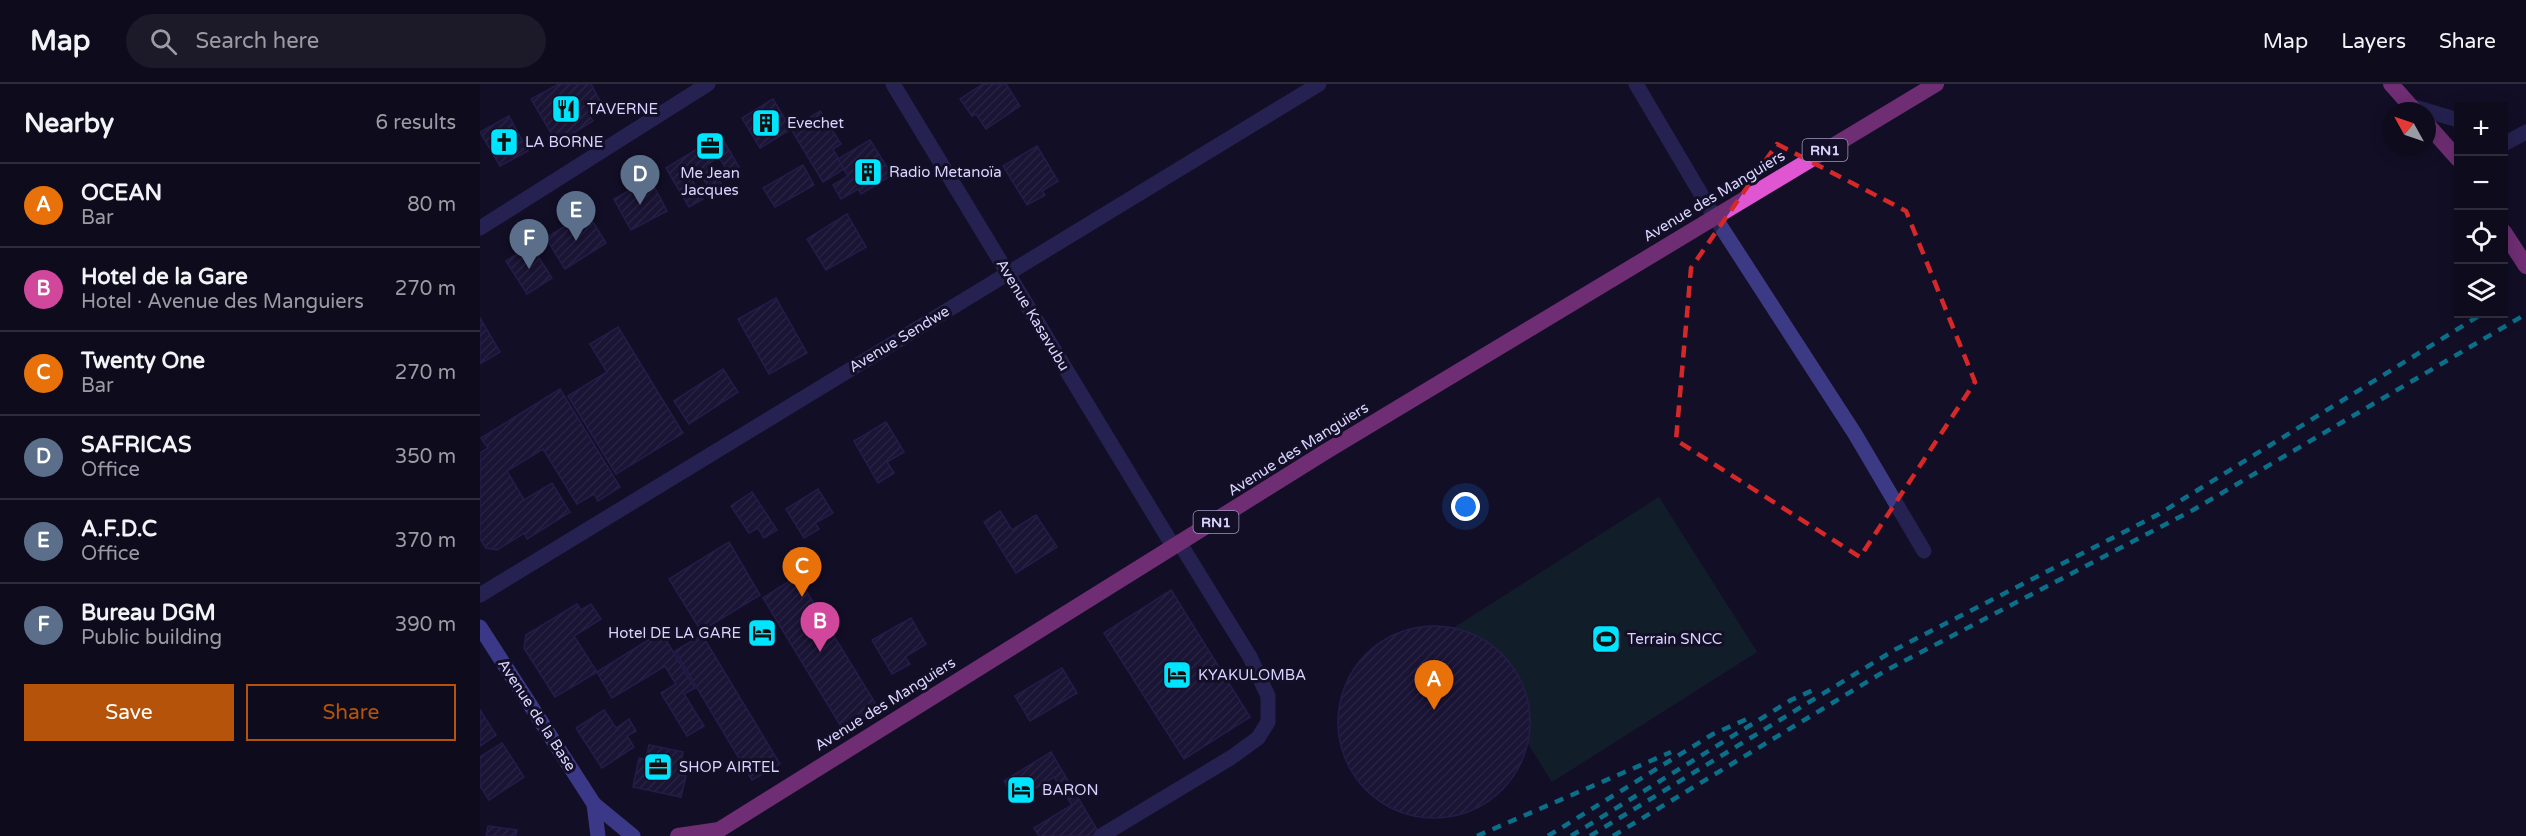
<!DOCTYPE html>
<html lang="en">
<head>
<meta charset="utf-8">
<style>
  :root { --surface:#0e0b1c; --page:#1c1929; --text:#f1f3f6; --muted:#9b9ba3; --line:#2e2b3b; --accent:#b45309 }
  body { margin:0; font-family:"Varela Round",sans-serif; background:var(--page); color:var(--text) }
  .controls { position:absolute; right:18px; top:18px; display:grid; overflow:hidden; border-radius:0px; box-shadow:0 3px 15px #0003 }
  .controls button { width:54px; height:54px; display:grid; place-items:center; padding:0; border:0; border-bottom:2px solid var(--line); background:var(--surface); color:var(--text); font:30px sans-serif }
  .compass { position:absolute; left:1902px; top:18px; width:54px; height:54px; border-radius:50%; background:var(--surface); box-shadow:0 3px 15px #0003; rotate:310deg }
  .you { position:absolute; left:986px; top:423px; width:21px; height:21px; margin:-15px; border:4px solid #fff; border-radius:50%; background:#1a73e8; box-shadow:0 0 0 9px #1a73e833 }
  .badge { display:grid; place-items:center; width:39px; height:39px; border-radius:50%; background:var(--accent); color:#fff; font-size:20px; font-weight:700 }
  .pin { position:absolute; translate:-50% -50px; filter:drop-shadow(0 2px 3px #0008) }
  .pin::after { content:''; position:absolute; top:32px; width:21px; height:18px; background:inherit; clip-path:polygon(0 0,100% 0,50% 100%) }
  .list { margin:0; padding:0; list-style:none }
  h2 { display:flex; justify-content:space-between; align-items:center; height:78px; margin:0; padding:0 24px; font-size:26px }
  h2 small { font-size:20px; font-weight:400; color:var(--muted) }
  .list li { display:grid; grid-template-columns:39px 1fr auto; gap:18px; align-items:center; box-sizing:border-box; height:84px; padding:0 24px; border-top:2px solid var(--line) }
  .list b { display:block; font-size:22px; white-space:nowrap }
  .list p { margin:0; font-size:20px; white-space:nowrap; color:var(--muted) }
  .list em { font-size:20px; font-style:normal; color:var(--muted) }
  .actions { display:flex; gap:12px; padding:18px 24px }
  .actions a { flex:1; padding:14px 0; border:2px solid var(--accent); border-radius:0px; text-align:center; font-size:21px; color:var(--accent) }
  .actions .main { background:var(--accent); color:#fff }
  .icon { flex:none; width:33px; height:33px; fill:none; stroke:currentColor; stroke-width:2; stroke-linecap:round; stroke-linejoin:round }
  .map { position:relative; flex:none; width:2046px; height:752px; overflow:hidden }
  header { display:flex; align-items:center; gap:36px; box-sizing:border-box; height:84px; padding:0 30px; background:var(--surface); border-bottom:2px solid var(--line) }
  header strong { font-size:28px }
  nav { display:flex; gap:33px; margin-inline-start:auto; font-size:21px }
  .search { width:420px; height:54px; background:var(--page); display:flex; align-items:center; gap:15px; box-sizing:border-box; padding:0 21px; border-radius:33px; color:var(--muted); font-size:22px }
  main { display:flex }
  aside { flex:1; background:var(--surface) }
  .map>svg:first-child { display:block }
</style>
</head>
<body>
<header>
<strong>Map</strong>
<div class="search"><svg class="icon" aria-label="search" viewBox="0 0 24 24"><circle cx="10" cy="10" r="6"/><path d="M15 15l6 6"/></svg>Search here</div>
<nav><a>Map</a><a>Layers</a><a>Share</a></nav>
</header>
<main>
<aside>
<h2>Nearby<small>6 results</small></h2>
<ul class="list">
<li><span class="badge" style="background:#e8710a">A</span><div><b>OCEAN</b><p>Bar</p></div><em>80 m</em></li>
<li><span class="badge" style="background:#d1479c">B</span><div><b>Hotel de la Gare</b><p>Hotel · Avenue des Manguiers</p></div><em>270 m</em></li>
<li><span class="badge" style="background:#e8710a">C</span><div><b>Twenty One</b><p>Bar</p></div><em>270 m</em></li>
<li><span class="badge" style="background:#5c6f8a">D</span><div><b>SAFRICAS</b><p>Office</p></div><em>350 m</em></li>
<li><span class="badge" style="background:#5c6f8a">E</span><div><b>A.F.D.C</b><p>Office</p></div><em>370 m</em></li>
<li><span class="badge" style="background:#5c6f8a">F</span><div><b>Bureau DGM</b><p>Public building</p></div><em>390 m</em></li>
</ul>
<div class="actions"><a class="main">Save</a><a>Share</a></div>
</aside>
<div class="map">
<svg width="2046" height="752" viewBox="0 0 2046 752">
  <defs>
    <pattern id="building-hatch" width="6" height="6" patternUnits="userSpaceOnUse" patternTransform="scale(1.5)"><rect width="6" height="6" fill="#241b47"/><path d="M-1 1l2-2M0 6l6-6M5 7l2-2" fill="none" stroke="#433b63"/></pattern>
  </defs>
  <rect width="100%" height="100%" fill="#130f26"/>
  <!-- pitch -->
  <path fill="#12302f" d="M1179 413 1277 568 1072 698 975 543Z"/>
  <!-- building -->
  <g fill="url(#building-hatch)" stroke="#3b2d73" stroke-width="1.5">
    <path d="M79 0H111L122 21 108 29 113 37 77 59 51 15Z"/>
    <path d="M503 0H526L540 22 506 45 496 30 492 32 480 15Z"/>
    <path d="M293 15 311 45 280 64 262 34Z"/>
    <path d="M340 27 361 60 353 65 364 85 343 98 311 45Z"/>
    <path d="M29 32 48 67 20 82 0 48Z"/>
    <path d="M240 51 259 83 248 89 239 73 229 79 243 103 232 109 218 86 209 91 223 115 209 123 186 84Z"/>
    <path d="M390 56 412 91 381 110 378 105 361 115 353 101 368 92 358 75Z"/>
    <path d="M557 62 578 97 562 107 565 111 547 121 523 82Z"/>
    <path d="M323 81 334 101 295 123 283 104Z"/>
    <path d="M170 95 187 127 151 146 134 115Z"/>
    <path d="M107 128 126 159 85 185 66 154Z"/>
    <path d="M367 130 386 163 346 186 327 155Z"/>
    <path d="M51 161 72 194 47 210 26 177Z"/>
    <path d="M296 214 327 269 289 290 258 235Z"/>
    <path d="M0 234 20 268 0 280Z"/>
    <path d="M138 243 203 349 136 390 88 312 127 288 110 260Z"/>
    <path d="M243 285 258 308 209 340 194 317Z"/>
    <path d="M80 305 140 403 118 417 114 410 97 420 63 365 27 387 44 416 72 399 90 428 47 455 44 449 17 466 6 464 0 455V369L8 364 1 354Z"/>
    <path d="M406 338 424 368 407 378 414 389 398 399 374 357Z"/>
    <path d="M338 405 353 429 335 439 339 445 324 454 306 425Z"/>
    <path d="M272 408 297 446 284 454 278 444 269 449 251 422Z"/>
    <path d="M520 427 532 446 556 431 577 463 536 489 504 438Z"/>
    <path d="M249 458 280 511 221 547 189 495Z"/>
    <path d="M317 492 397 622 362 644 283 514Z"/>
    <path d="M691 506 770 633 704 675 624 549Z"/>
    <path d="M97 520 101 526 111 520 121 535 94 552 117 588 75 613 44 564 46 551Z"/>
    <path d="M431 534 446 560 425 573 430 580 412 590 392 556Z"/>
    <circle cx="954" cy="638" r="96"/>
    <path d="M181 548 215 604 204 610 224 642 207 652 181 609 196 600 185 582 132 614 117 588Z"/>
    <path d="M222 551 300 680 272 696 195 567Z"/>
    <path d="M582 584 597 609 550 637 535 612Z"/>
    <path d="M0 626 16 651 0 662Z"/>
    <path d="M124 626 136 644 149 635 156 647 147 652 154 663 122 684 96 644Z"/>
    <path d="M22 659 44 693 9 716 0 702V673Z"/>
    <path d="M169 661 203 668 198 691 206 692 201 713 153 703 159 674 166 676Z"/>
    <path d="M571 668 619 749 615 752H559L554 744 592 721 574 693 536 716 524 697Z"/>
    <path d="M8 742 37 746 36 752H6Z"/>
  </g>
  <g fill="none" stroke-linecap="round" stroke-linejoin="round">
    <!-- minor -->
    <g stroke="#3d3a85" stroke-width="15">
      <path d="M413 0 693 462"/>
      <path d="M1156 0 1234 132 1375 350 1444 467"/>
      <path d="M1931 22 1978 36"/>
      <path d="M2024 60 2046 48"/>
      <path d="M0 511 839 0"/>
      <path d="M621 752 752 673 778 654 788 638V612L770 573 699 458"/>
    </g>
    <!-- tertiary -->
    <path stroke="#3d3a85" stroke-width="15" d="M0 144 228 0"/>
    <!-- secondary -->
    <g stroke="#6f6bff" stroke-width="15">
      <path d="M0 543 114 720 153 752"/>
      <path d="M114 720 118 752"/>
    </g>
    <!-- trunk -->
    <g stroke="#e055d1" stroke-width="16">
      <path d="M1911 0 1935 27"/>
      <path d="M1947 40 1978 75"/>
      <path d="M2024 148 2046 182"/>
      <path d="M198 752 239 746 845 368 1456 0"/>
    </g>
    <!-- rail -->
    <g stroke="#00e5ff" stroke-width="4.5" stroke-dasharray="9 8" stroke-linecap="butt">
      <path d="M997 752 1191 668"/>
      <path d="M1068 752 1233 650 1267 635"/>
      <path d="M1091 752 1311 616 1338 604"/>
      <path d="M1110 752 1416 565 1679 430 2002 230"/>
      <path d="M1133 752 1405 587 1713 426 2046 230"/>
    </g>
  </g>
  <!-- marked area -->
  <path d="M0 0H2046V752H0ZM1297 60 1426 127 1495 298 1380 473 1196 356 1211 184Z" fill="#130f26" fill-opacity=".55" fill-rule="evenodd"/>
  <path fill="none" stroke="#d62828" stroke-width="4.5" stroke-dasharray="12 8" stroke-linejoin="round" d="M1297 60 1426 127 1495 298 1380 473 1196 356 1211 184Z"/>
  <!-- icons -->
  <defs>
    <g id="restaurant-square" transform="scale(1.5)"><rect x="-9" y="-9" width="18" height="18" rx="4" fill="#00e5ff" stroke="#130f26"/><path d="M-5-6h1v4h1v-4h1v4h1v-4h1v5L-1.5 .5V6h-2V.5L-5-1ZM5-6V6H3V1.5H1.5Q1.5-4 5-6Z" fill="#111"/></g>
    <g id="building-square" transform="scale(1.5)"><rect x="-9" y="-9" width="18" height="18" rx="4" fill="#00e5ff" stroke="#130f26"/><path d="M-4-6H4V6H1V3H-1V6H-4ZM-2.5-4.3h1.7v1.8h-1.7ZM.8-4.3h1.7v1.8H.8ZM-2.5-1h1.7V.8h-1.7ZM.8-1h1.7V.8H.8Z" fill="#111"/></g>
    <g id="church-square" transform="scale(1.5)"><rect x="-9" y="-9" width="18" height="18" rx="4" fill="#00e5ff" stroke="#130f26"/><path d="M-1.2-6h2.4v3.5h3.3v2.4h-3.3V6h-2.4V-.1h-3.3v-2.4h3.3Z" fill="#111"/></g>
    <g id="office-square" transform="scale(1.5)"><rect x="-9" y="-9" width="18" height="18" rx="4" fill="#00e5ff" stroke="#130f26"/><path d="M-6-3h4V-5.5h4V-3h4V5H-6ZM-1-4.5V-3h2v-1.5ZM-6 0V1H6V0Z" fill="#111"/></g>
    <g id="hotel-square" transform="scale(1.5)"><rect x="-9" y="-9" width="18" height="18" rx="4" fill="#00e5ff" stroke="#130f26"/><path d="M-6-4.5h1.5V1H6V5H4.5V3h-9V5H-6ZM-4 0a1.8 1.8 0 1 1 3.6 0ZM.5 0V-2.5h3Q6-2.5 6 0Z" fill="#111"/></g>
    <g id="stadium-square" transform="scale(1.5)"><rect x="-9" y="-9" width="18" height="18" rx="4" fill="#00e5ff" stroke="#130f26"/><path d="M0-5a6.5 5 0 1 0 0 10a6.5 5 0 1 0 0-10ZM-3.5-1.8h7v3.6h-7Z" fill="#111"/></g>
  </defs>
  <g fill-rule="evenodd">
    <use href="#restaurant-square" x="86" y="25"/>
    <use href="#building-square" x="286" y="39"/>
    <use href="#church-square" x="24" y="58"/>
    <use href="#office-square" x="230" y="62"/>
    <use href="#building-square" x="388" y="88"/>
    <use href="#hotel-square" x="282" y="549"/>
    <use href="#stadium-square" x="1126" y="555"/>
    <use href="#hotel-square" x="697" y="591"/>
    <use href="#office-square" x="178" y="683"/>
    <use href="#hotel-square" x="541" y="706"/>
  </g>
  <g text-anchor="middle" dominant-baseline="central" stroke-width="6" stroke-linejoin="round" paint-order="stroke">
    <!-- shield labels -->
    <g fill="#130f26" stroke="#9e99be" stroke-width="1.5">
      <rect x="1322.5" y="55" width="45" height="22" rx="4.5"/>
      <rect x="713.5" y="427" width="45" height="22" rx="4.5"/>
    </g>
    <g font-size="14" font-weight="bold" fill="#d9d4ff">
      <text x="1345" y="66">RN1</text>
      <text x="736" y="438">RN1</text>
    </g>
    <!-- poi labels -->
    <g font-size="15" fill="#d9d4ff" stroke="#130f26" text-anchor="start">
      <text x="107" y="25">TAVERNE</text>
      <text x="307" y="39">Evechet</text>
      <text x="45" y="58">LA BORNE</text>
      <text x="409" y="88">Radio Metanoïa</text>
      <text x="230" y="89" text-anchor="middle">Me Jean<tspan x="230" dy="17">Jacques</tspan></text>
      <text x="261" y="549" text-anchor="end">Hotel DE LA GARE</text>
      <text x="1147" y="555">Terrain SNCC</text>
      <text x="718" y="591">KYAKULOMBA</text>
      <text x="199" y="683">SHOP AIRTEL</text>
      <text x="562" y="706">BARON</text>
    </g>
    <!-- street labels -->
    <g font-size="15" fill="#d9d4ff" stroke="#130f26">
      <text transform="translate(1234 112) rotate(-31)">Avenue des Manguiers</text>
      <text transform="translate(553 231) rotate(59)">Avenue Kasavubu</text>
      <text transform="translate(419 255) rotate(-31)">Avenue Sendwe</text>
      <text transform="translate(818 365) rotate(-32)">Avenue des Manguiers</text>
      <text transform="translate(405 620) rotate(-32)">Avenue des Manguiers</text>
      <text transform="translate(57 631) rotate(57)">Avenue de la Base</text>
    </g>
  </g>
</svg>
<div class="controls">
<button>+</button>
<button>−</button>
<button><svg class="icon" aria-label="locate" viewBox="0 0 24 24"><circle cx="12" cy="12" r="6"/><path d="M12 2v4M12 18v4M2 12h4M18 12h4"/></svg></button>
<button><svg class="icon" aria-label="layers" viewBox="0 0 24 24"><path d="M12 4l9 5-9 5-9-5zM3 14l9 5 9-5"/></svg></button>
</div>
<svg class="compass" viewBox="-18 -18 36 36"><path d="M0-13l5 13h-10z" fill="#e53935"/><path d="M0 13l5-13h-10z" fill="#9b9ba3"/></svg>
<div class="you"></div>
<div class="pin badge" style="left:954px;top:626px;background:#e8710a">A</div>
<div class="pin badge" style="left:340px;top:568px;background:#d1479c">B</div>
<div class="pin badge" style="left:322px;top:513px;background:#e8710a">C</div>
<div class="pin badge" style="left:160px;top:121px;background:#5c6f8a">D</div>
<div class="pin badge" style="left:96px;top:157px;background:#5c6f8a">E</div>
<div class="pin badge" style="left:49px;top:185px;background:#5c6f8a">F</div>
</div>
</main>
</body>
</html>
